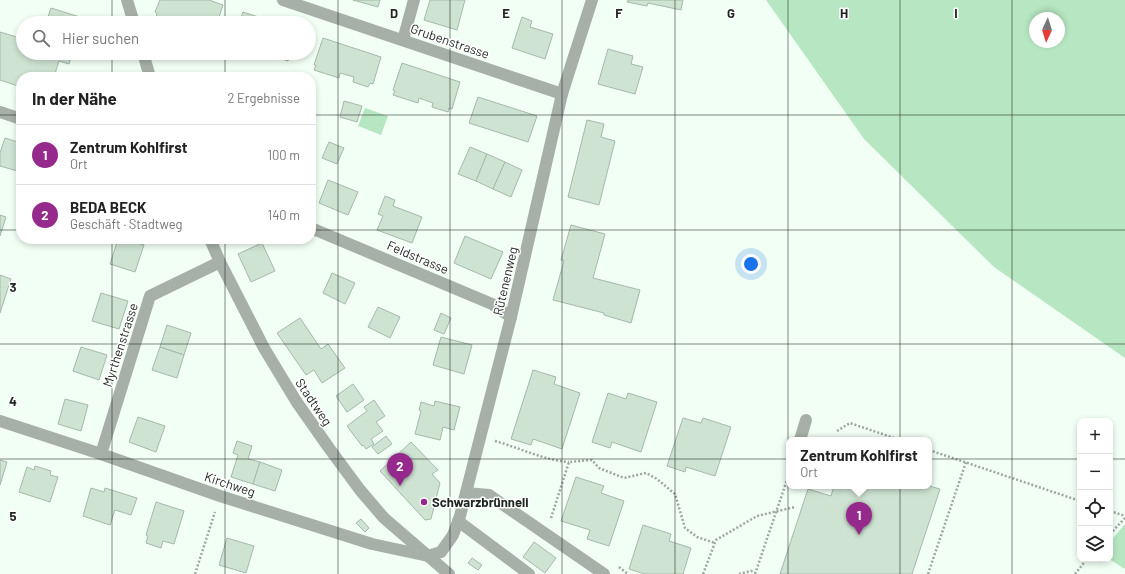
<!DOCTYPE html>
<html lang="de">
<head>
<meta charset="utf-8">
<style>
  :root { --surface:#fff; --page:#f6f6f6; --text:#222; --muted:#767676; --line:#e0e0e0; --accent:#952a8c }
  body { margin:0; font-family:Barlow,sans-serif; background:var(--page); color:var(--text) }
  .controls { position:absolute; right:12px; bottom:12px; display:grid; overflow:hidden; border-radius:8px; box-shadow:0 2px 6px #0003 }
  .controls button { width:36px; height:36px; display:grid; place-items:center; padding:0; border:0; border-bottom:1px solid var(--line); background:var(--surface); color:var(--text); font:20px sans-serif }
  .compass { position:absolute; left:1029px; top:12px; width:36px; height:36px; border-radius:50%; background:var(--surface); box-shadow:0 2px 6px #0003; rotate:184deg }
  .you { position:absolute; left:751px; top:264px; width:14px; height:14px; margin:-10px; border:3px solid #fff; border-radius:50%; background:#1a73e8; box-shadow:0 0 0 6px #1a73e833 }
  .badge { display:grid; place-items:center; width:26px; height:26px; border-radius:50%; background:var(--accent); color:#fff; font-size:13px; font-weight:700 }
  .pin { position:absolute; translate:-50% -33px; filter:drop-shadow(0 1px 2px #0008) }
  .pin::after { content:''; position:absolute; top:21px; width:14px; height:12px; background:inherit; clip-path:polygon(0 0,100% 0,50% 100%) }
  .popup { position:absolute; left:786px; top:437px; width:146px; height:52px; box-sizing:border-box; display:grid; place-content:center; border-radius:8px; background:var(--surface); filter:drop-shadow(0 1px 3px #0005); font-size:13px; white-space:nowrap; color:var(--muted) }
  .popup b { font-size:15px; color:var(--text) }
  .popup::after { content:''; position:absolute; left:50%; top:100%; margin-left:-8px; border:8px solid transparent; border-top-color:var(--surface) }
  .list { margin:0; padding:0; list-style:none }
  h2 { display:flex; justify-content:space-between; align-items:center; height:52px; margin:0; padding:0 16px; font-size:17px }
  h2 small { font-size:13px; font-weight:400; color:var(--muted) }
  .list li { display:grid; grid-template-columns:26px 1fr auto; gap:12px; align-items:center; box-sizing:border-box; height:60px; padding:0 16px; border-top:1px solid var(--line) }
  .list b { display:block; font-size:15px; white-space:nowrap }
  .list p { margin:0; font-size:13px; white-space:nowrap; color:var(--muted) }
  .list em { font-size:13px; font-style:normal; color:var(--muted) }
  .icon { flex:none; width:22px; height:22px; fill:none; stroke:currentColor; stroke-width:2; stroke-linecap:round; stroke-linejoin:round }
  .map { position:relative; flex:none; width:1125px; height:574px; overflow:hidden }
  .search { position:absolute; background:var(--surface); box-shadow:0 2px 6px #0003; left:16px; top:16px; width:300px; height:44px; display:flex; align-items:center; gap:10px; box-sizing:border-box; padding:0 14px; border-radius:22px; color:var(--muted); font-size:15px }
  .panel { position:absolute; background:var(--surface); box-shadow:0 2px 6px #0003; left:16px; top:72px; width:300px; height:172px; border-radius:16px }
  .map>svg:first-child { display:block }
</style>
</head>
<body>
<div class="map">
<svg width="1125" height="574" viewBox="0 0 1125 574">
  <rect width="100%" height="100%" fill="#f2fff5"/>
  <!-- green -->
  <g fill="#b7e7c2" fill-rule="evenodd">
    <path d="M766 0H1125V358L994 267 864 139ZM1035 18H1059V42H1035Z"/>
    <path d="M365 108 388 116 381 135 358 126Z"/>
    <path d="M1125 524V569L1109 559 1110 542Z"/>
  </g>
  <!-- building -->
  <g fill="#cee3d2" stroke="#a5b9aa">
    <path d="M160 0H209L223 5 217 23H189L182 21 181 23H172L156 18 157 13 155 12Z"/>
    <path d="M353 0H380L378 7Z"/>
    <path d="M430 0H465L457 30 424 20Z"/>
    <path d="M628 0H683L681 10 648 3 647 6 627 2Z"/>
    <path d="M51 8 83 18 82 23H46Z"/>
    <path d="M243 12 277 23H239Z"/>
    <path d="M522 17 532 21 530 27 553 34 545 59 512 48Z"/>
    <path d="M0 32 23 39V53H72L69 64 59 61 54 77H21V87L0 80Z"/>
    <path d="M323 38 381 57 373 84 370 83 368 87 353 82 354 77 340 73 339 78 314 70 316 65H314Z"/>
    <path d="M608 49 633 56 631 64 643 67 635 94 598 84Z"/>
    <path d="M274 53H294L293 58 290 57 288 61 273 56Z"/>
    <path d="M402 63 460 82 452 109 449 108 448 112 432 107 433 103 419 98 418 103 393 95 395 91 393 90Z"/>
    <path d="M478 97 537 116 528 142 469 123Z"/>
    <path d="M344 101 362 106 357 122 340 117Z"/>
    <path d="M587 120 604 124 601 137 615 141 599 205 568 197Z"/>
    <path d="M5 138 21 143V172L0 166V153Z"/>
    <path d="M329 142 344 148 337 164 322 158Z"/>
    <path d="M470 147 487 154 476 181 458 174Z"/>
    <path d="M487 154 505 162 493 189 476 181Z"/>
    <path d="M505 162 522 170 511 197 493 189Z"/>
    <path d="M328 180 358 192 348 215 319 203Z"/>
    <path d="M385 196 395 200 393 206 422 217 412 243 377 230 383 216 378 214Z"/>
    <path d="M0 215 6 217 0 236Z"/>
    <path d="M571 225 605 234 593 278 640 290 631 323 604 315V313L553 300 564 261 561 260Z"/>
    <path d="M465 236 503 252 491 279 454 263Z"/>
    <path d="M118 239H125L144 245 135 272 110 264Z"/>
    <path d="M262 243 275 271 251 282 238 254Z"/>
    <path d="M332 273 355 283 345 304 323 293Z"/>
    <path d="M0 275 11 279 0 313Z"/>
    <path d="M101 293 128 301 119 329 92 321Z"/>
    <path d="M378 307 400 317 390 338 368 327Z"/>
    <path d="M441 313 451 318 444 334 434 330Z"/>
    <path d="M300 318 321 349 328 344 345 368 322 383 314 370 306 375 277 333Z"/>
    <path d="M167 325 191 333 184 355 160 347Z"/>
    <path d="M441 337 472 345 464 374 433 365Z"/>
    <path d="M81 347 107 355 99 380 73 371Z"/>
    <path d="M160 347 184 355 177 378 152 370Z"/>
    <path d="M533 370 556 377 554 384 580 393 562 449 533 439 531 445 511 439Z"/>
    <path d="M353 384 364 400 347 412 336 396Z"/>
    <path d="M608 393 626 399 628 393 657 402 641 452 612 442 610 448 592 442Z"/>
    <path d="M65 399 88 405 81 431 58 424Z"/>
    <path d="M374 400 385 416 376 422 383 431 371 439 374 444 366 449 363 445 362 446 347 426 367 411 364 407Z"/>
    <path d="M435 401 460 407 454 430 443 427 440 440 415 434 421 411 419 410 421 402 434 406Z"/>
    <path d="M138 417 165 426 156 452 129 442Z"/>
    <path d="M683 418 701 423 703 418 731 427 715 476 686 467 685 472 667 466Z"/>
    <path d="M386 436 392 444 378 454 372 447Z"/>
    <path d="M237 441 252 446 248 459 260 462 253 484 231 477 238 455 233 453Z"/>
    <path d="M411 442 438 470 432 474 440 483 431 519 425 520 380 471Z"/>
    <path d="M0 460 7 462 0 485Z"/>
    <path d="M260 462 282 470 275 491 253 484Z"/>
    <path d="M35 466 51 471 50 475 58 477 50 502 19 492 27 467 34 470Z"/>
    <path d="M576 477 604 486 601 493 624 501 609 546 587 539 590 530 561 521Z"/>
    <path d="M834 486H929L940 489 912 574H780L808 489 831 496Z"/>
    <path d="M91 488 104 492 105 488 137 498 131 515 115 510 110 525 83 516Z"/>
    <path d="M156 502 184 511 174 544 163 541 161 548 146 543 148 536 146 535Z"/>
    <path d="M361 519 369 528 365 532 356 523Z"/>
    <path d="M643 525 671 534 669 541 691 548 683 574H645L629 569Z"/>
    <path d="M227 538 254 546 246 573 219 565Z"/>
    <path d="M534 542 556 558 545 573 523 557Z"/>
    <path d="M472 558 482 565 478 570 468 563Z"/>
  </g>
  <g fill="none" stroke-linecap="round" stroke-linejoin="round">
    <!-- path -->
    <g stroke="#9ca79f" stroke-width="2.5" stroke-dasharray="2 2" stroke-linecap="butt">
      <path d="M837 431 850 423 900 440"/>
      <path d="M495 441C520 448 543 460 569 462"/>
      <path d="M929 450 1080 501"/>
      <path d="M1110 511 1125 516"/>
      <path d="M551 518 569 462 592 460 599 468 624 478 646 473 657 479 675 494 685 528 697 537 715 543"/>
      <path d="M1110 534 1125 518"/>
      <path d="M619 567 628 574"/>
      <path d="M195 574 215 512"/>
      <path d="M703 574 716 540 757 516 795 507"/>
      <path d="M739 574 751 571 755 572"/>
      <path d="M755 574 789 474"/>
      <path d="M928 574 966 462"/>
      <path d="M1075 574 1087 559"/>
    </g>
    <!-- minor -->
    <g stroke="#a6afa8" stroke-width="12">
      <path d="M127 0 134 23"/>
      <path d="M283 0 562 94"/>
      <path d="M403 40 414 0"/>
      <path d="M143 53 150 77"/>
      <path d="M0 112 21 119"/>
      <path d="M311 228 492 304 511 317"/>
      <path d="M210 239 220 262 264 348 296 401 329 448 360 490 384 518 449 574"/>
      <path d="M0 421 101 454 220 496 372 544 428 556"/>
      <path d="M800 440 806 420"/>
      <path d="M101 454 150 296 220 262"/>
      <path d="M466 493 489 495 604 574"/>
      <path d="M458 521 529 574"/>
      <path d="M428 556 441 552 453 535 460 516 511 317 562 94 592 0"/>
    </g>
  </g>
  <!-- grid -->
  <path fill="none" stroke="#1e2620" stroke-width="1" stroke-opacity="0.55" d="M112 0V23M225 0V23M338 0V574M450 0V574M562 0V574M675 0V574M788 0V574M900 0V574M1012 0V574M112 53V77M225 53V77M0 115H21M311 115H1125M0 230H21M311 230H1125M112 239V574M225 239V574M0 344H1125M0 459H1080M1110 459H1125"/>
  <!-- markers -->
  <circle fill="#952a8c" stroke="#fff" stroke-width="1.5" cx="424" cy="502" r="4"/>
  <g text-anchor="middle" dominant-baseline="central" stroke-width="3" stroke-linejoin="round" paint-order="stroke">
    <!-- street labels -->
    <g font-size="13" fill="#1e2620" stroke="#fff">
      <text transform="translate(450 41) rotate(19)">Grubenstrasse</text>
      <text transform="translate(418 257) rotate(23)">Feldstrasse</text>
      <text transform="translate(505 281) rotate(-77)">Rütenenweg</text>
      <text transform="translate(120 345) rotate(-72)">Myrthenstrasse</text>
      <text transform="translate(314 402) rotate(56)">Stadtweg</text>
      <text transform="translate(230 484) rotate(18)">Kirchweg</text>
    </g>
    <!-- poi labels -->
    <g font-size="13" font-weight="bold" fill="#1e2620" stroke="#fff" text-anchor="start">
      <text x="432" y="502">Schwarzbrünneli</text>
    </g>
  </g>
  <g font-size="13" text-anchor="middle" font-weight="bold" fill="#1e2620" stroke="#fff" stroke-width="3" stroke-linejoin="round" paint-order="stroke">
    <text x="394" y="18">D</text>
    <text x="506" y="18">E</text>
    <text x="619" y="18">F</text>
    <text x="731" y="18">G</text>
    <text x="844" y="18">H</text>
    <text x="956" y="18">I</text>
    <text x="13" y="292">3</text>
    <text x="13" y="406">4</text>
    <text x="13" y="521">5</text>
  </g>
</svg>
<div class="controls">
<button>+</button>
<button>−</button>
<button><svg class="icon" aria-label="locate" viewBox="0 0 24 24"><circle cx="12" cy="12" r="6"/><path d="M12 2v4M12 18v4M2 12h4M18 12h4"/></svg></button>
<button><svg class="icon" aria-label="layers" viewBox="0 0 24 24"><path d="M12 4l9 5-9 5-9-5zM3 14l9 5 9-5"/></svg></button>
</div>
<svg class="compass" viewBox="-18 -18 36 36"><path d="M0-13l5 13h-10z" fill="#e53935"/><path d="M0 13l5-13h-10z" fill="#767676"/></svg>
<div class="you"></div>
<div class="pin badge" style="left:859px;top:535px">1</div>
<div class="popup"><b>Zentrum Kohlfirst</b>Ort</div>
<div class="pin badge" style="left:400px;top:486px">2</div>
<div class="search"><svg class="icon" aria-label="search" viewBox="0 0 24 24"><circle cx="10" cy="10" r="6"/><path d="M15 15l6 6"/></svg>Hier suchen</div>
<section class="panel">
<h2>In der Nähe<small>2 Ergebnisse</small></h2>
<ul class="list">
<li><span class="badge">1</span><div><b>Zentrum Kohlfirst</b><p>Ort</p></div><em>100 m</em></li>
<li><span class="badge">2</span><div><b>BEDA BECK</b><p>Geschäft · Stadtweg</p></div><em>140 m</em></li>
</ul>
</section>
</div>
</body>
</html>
